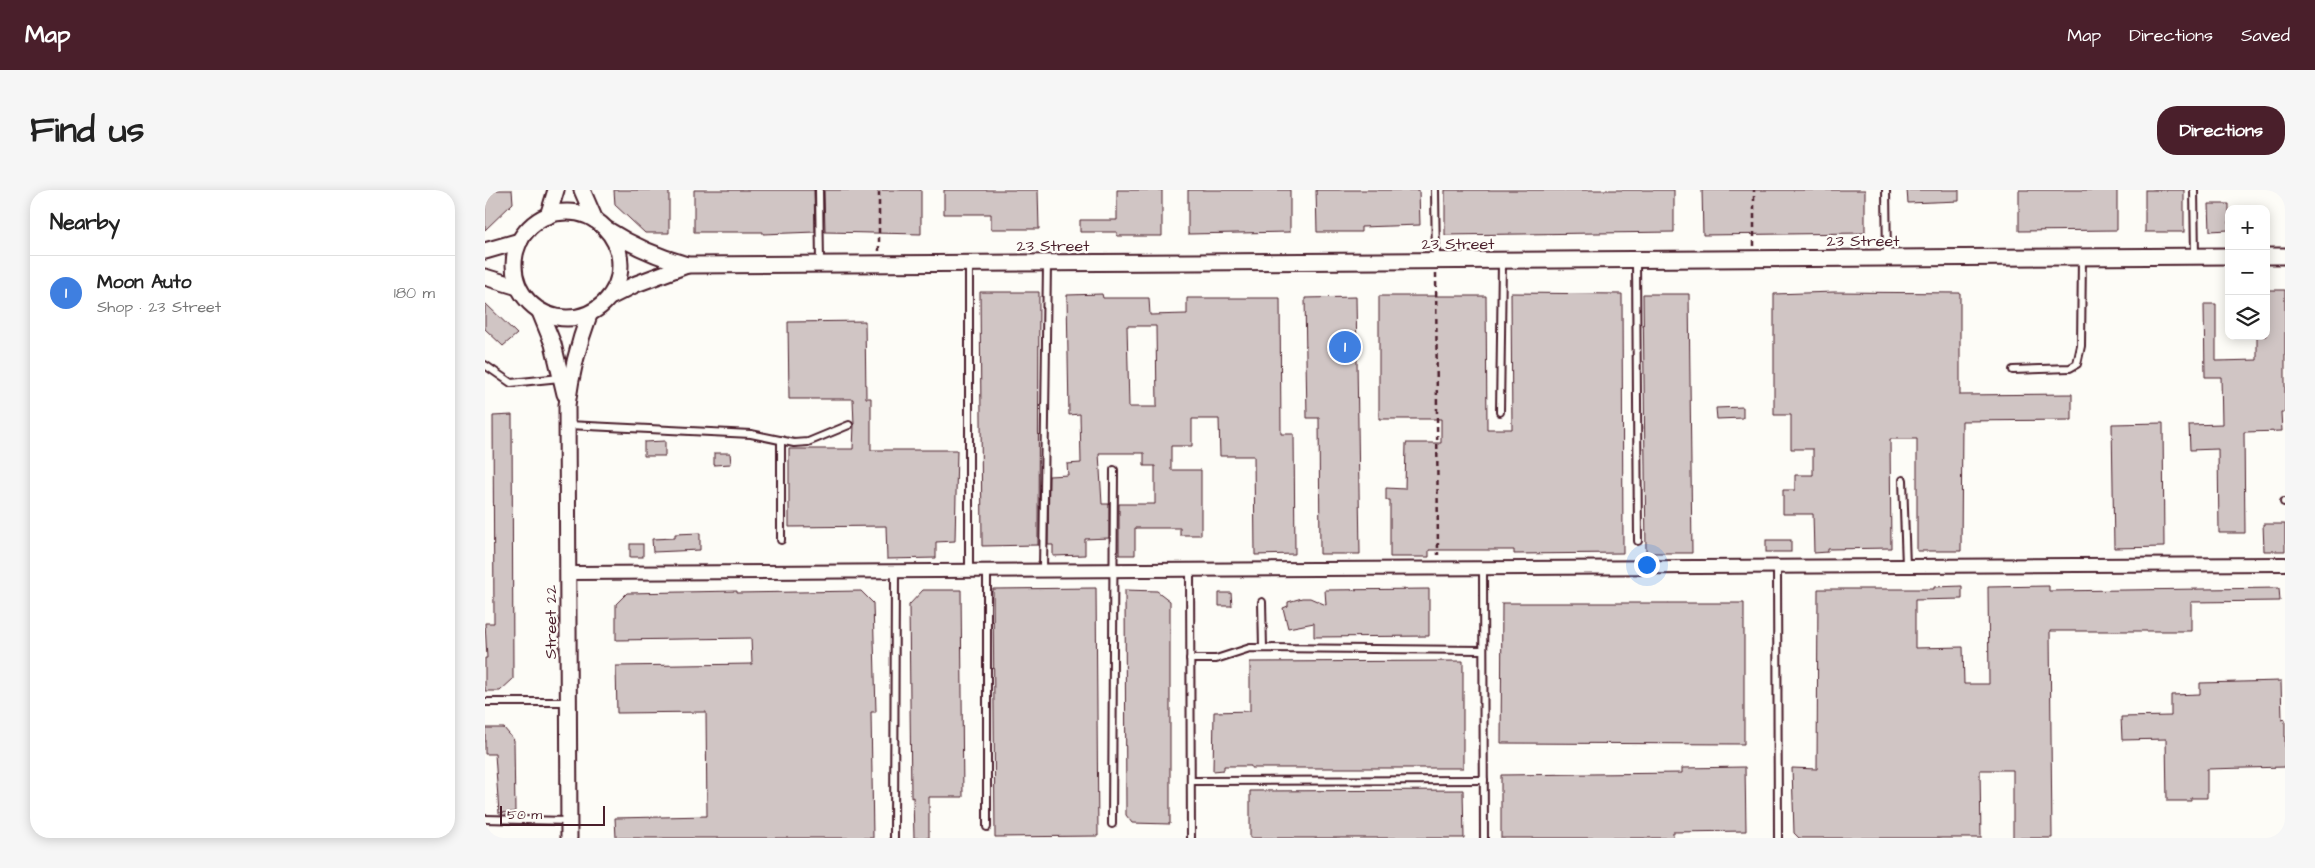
<!DOCTYPE html>
<html lang="en">
<head>
<meta charset="utf-8">
<style>
  :root { --surface:#fff; --page:#f6f6f6; --text:#222; --muted:#767676; --line:#e0e0e0; --accent:#4a1f2b }
  body { margin:0; font-family:"Architects Daughter",sans-serif; background:var(--page); color:var(--text) }
  .controls { position:absolute; right:15px; top:15px; display:grid; overflow:hidden; border-radius:10px; box-shadow:0 2px 12px #0003 }
  .controls button { width:45px; height:45px; display:grid; place-items:center; padding:0; border:0; border-bottom:1px solid var(--line); background:var(--surface); color:var(--text); font:25px sans-serif }
  .scale { position:absolute; left:15px; bottom:12px; width:105px; box-sizing:border-box; padding-left:5px; border:2px solid #4a1f2b; border-top:0; font-size:14px; line-height:18px; white-space:nowrap; color:#4a1f2b; -webkit-text-stroke:4px #fdfcf7; paint-order:stroke }
  .you { position:absolute; left:1161px; top:374px; width:18px; height:18px; margin:-12px; border:4px solid #fff; border-radius:50%; background:#1a73e8; box-shadow:0 0 0 8px #1a73e833 }
  .badge { display:grid; place-items:center; width:32px; height:32px; border-radius:50%; background:var(--accent); color:#fff; font-size:16px; font-weight:700 }
  .pin { position:absolute; translate:-50% -50%; border:2px solid #fff; box-shadow:0 1px 5px #0006 }
  .list { margin:0; padding:0; list-style:none }
  h2 { display:flex; justify-content:space-between; align-items:center; height:65px; margin:0; padding:0 20px; font-size:21px }
  h2 small { font-size:16px; font-weight:400; color:var(--muted) }
  .list li { display:grid; grid-template-columns:32px 1fr auto; gap:15px; align-items:center; box-sizing:border-box; height:75px; padding:0 20px; border-top:1px solid var(--line) }
  .list b { display:block; font-size:19px; white-space:nowrap }
  .list p { margin:0; font-size:16px; white-space:nowrap; color:var(--muted) }
  .list em { font-size:16px; font-style:normal; color:var(--muted) }
  .icon { flex:none; width:28px; height:28px; fill:none; stroke:currentColor; stroke-width:2; stroke-linecap:round; stroke-linejoin:round }
  .map { position:relative; flex:none; width:1800px; height:648px; overflow:hidden; border-radius:20px }
  header { display:flex; align-items:center; gap:30px; box-sizing:border-box; height:70px; padding:0 25px; background:var(--accent); color:#fff }
  header strong { font-size:24px }
  nav { display:flex; gap:28px; margin-inline-start:auto; font-size:18px }
  .intro { display:flex; align-items:center; justify-content:space-between; box-sizing:border-box; height:120px; padding:0 30px }
  h1 { margin:0; font-size:35px }
  .button { padding:12px 22px; border-radius:20px; background:var(--accent); color:#fff; font-size:18px; font-weight:700 }
  main { display:flex; gap:30px; padding:0 30px }
  aside { flex:1; background:var(--surface); border-radius:20px; box-shadow:0 2px 12px #0003 }
  .map>svg:first-child { display:block }
</style>
</head>
<body>
<header>
<strong>Map</strong>
<nav><a>Map</a><a>Directions</a><a>Saved</a></nav>
</header>
<div class="intro"><h1>Find us</h1><a class="button">Directions</a></div>
<main>
<aside>
<h2>Nearby<small></small></h2>
<ul class="list">
<li><span class="badge" style="background:#3f7fe0">1</span><div><b>Moon Auto</b><p>Shop · 23 Street</p></div><em>180 m</em></li>
</ul>
</aside>
<div class="map">
<svg width="1800" height="648" viewBox="0 0 1800 648">
  <rect width="100%" height="100%" fill="#fdfcf7"/>
  <filter id="ink" filterUnits="userSpaceOnUse"><feTurbulence type="fractalNoise" baseFrequency=".02" numOctaves="2"/><feDisplacementMap in="SourceGraphic" scale="10" xChannelSelector="R" yChannelSelector="G"/><feConvolveMatrix kernelMatrix="1 2 1 2 8 2 1 2 1" color-interpolation-filters="sRGB"/></filter>
  <g filter="url(#ink)">
    <!-- building -->
    <g fill="#d0c5c4" stroke="#4a1f2b" fill-rule="evenodd">
      <path d="M0 0H27L28 13 0 40Z"/>
      <path d="M129 0H184V43H160L130 15Z"/>
      <path d="M209 0H329L330 42 278 44V42H209Z"/>
      <path d="M339 0H436V44L340 42Z"/>
      <path d="M459 0H553L554 39H506V24H459Z"/>
      <path d="M632 0H677V46H632V42H595V30H632Z"/>
      <path d="M703 0H805V42L703 44Z"/>
      <path d="M831 0H934L935 35 876 37V42H832Z"/>
      <path d="M960 0H1189V42L960 45Z"/>
      <path d="M1217 0H1380V43L1218 45Z"/>
      <path d="M1422 0H1474V11L1423 13Z"/>
      <path d="M1534 0H1632V40L1534 41Z"/>
      <rect x="1660" y="0" width="39" height="42"/>
      <path d="M1724 14H1744V40L1725 41Z"/>
      <path d="M1781 100H1800V222H1796L1797 241 1759 242 1760 343H1734L1733 259 1705 260 1704 235 1737 234 1736 187H1720L1719 114H1731V171L1772 170V146H1781Z"/>
      <path d="M495 102H554L553 355 497 356Z"/>
      <path d="M1349 102 1475 103V205L1587 204V230L1477 231 1476 361H1432V249H1405L1406 358 1343 359V362L1329 363 1328 324H1298V300H1310V285H1328V259H1306V225H1289V104Z"/>
      <path d="M1026 103 1137 104 1138 363 1029 364V360H944V367H905V310H901V298L920 299 921 253H956V229H894V106H1001L1002 239H1027Z"/>
      <path d="M617 104 618 108H664L665 125 702 124V108H795L796 244H809L810 364 770 365 769 266H735L734 229H707V256H686V280H716V345H695V338H650V365H634V314H670V276H659V263H614L617 314H624V348L600 349V365L568 366V355H563L564 286 583 285 582 274 596 273 595 224 584 225 582 105ZM642 136H671L672 217H644Z"/>
      <path d="M1158 104H1204L1207 363H1161Z"/>
      <path d="M871 107 875 364H835L834 228H822L820 108Z"/>
      <path d="M0 113 32 144 18 156 0 139Z"/>
      <path d="M380 131 381 208H386V260H472L470 351 451 352V368L402 369 401 336 304 337V259H368L369 235 368 209H304L303 132Z"/>
      <path d="M1258 217V228L1232 229 1231 218Z"/>
      <path d="M27 225 28 489 15 501H0V468H2L0 433H9L8 226Z"/>
      <path d="M1678 233 1679 357 1629 358 1627 234Z"/>
      <path d="M180 251V266H159V252Z"/>
      <path d="M229 263H245L246 274 229 275Z"/>
      <path d="M1778 334H1800V361H1779Z"/>
      <path d="M215 343V360L168 362 167 349 190 348V344Z"/>
      <rect x="1281" y="350" width="25" height="12"/>
      <rect x="145" y="354" width="13" height="13"/>
      <path d="M1477 396V409L1430 410V458L1478 457 1479 494H1504L1503 397 1564 396V401L1794 398 1795 411 1706 412V441H1565L1567 648H1528V580H1495L1496 648H1314L1309 643 1307 578 1332 579 1333 399H1449V397Z"/>
      <path d="M611 398 613 646 510 647 508 399Z"/>
      <path d="M944 399V446L829 447V433L803 438 798 418 803 416V412L817 408H825L841 415 840 400Z"/>
      <path d="M438 400H476L478 607H444V648H429L428 607 426 608 424 415Z"/>
      <path d="M640 400 672 401 685 411V634L647 633 641 625Z"/>
      <path d="M252 401V403L376 401 388 413 391 522H386L388 648H131L130 628 222 626 221 522 132 523 131 476 267 474 266 448 131 450V414L142 403Z"/>
      <path d="M734 403H746L747 416H734Z"/>
      <path d="M1017 413H1259V554L1016 553Z"/>
      <path d="M978 471V578H766V576H739V580L728 581 729 522 765 521V472Z"/>
      <path d="M1796 491 1797 530 1800 529V577L1722 579V608H1706V611H1682L1681 549 1637 550 1636 527 1686 526V505L1715 504V493Z"/>
      <path d="M0 538H19L29 550 30 622 14 623 10 564H0Z"/>
      <path d="M1260 577 1261 641 1188 642V648H1016V585L1197 583V578Z"/>
      <path d="M978 600 979 648H765V601Z"/>
    </g>
    <g fill="none" stroke-linecap="round" stroke-linejoin="round">
      <!-- service casing -->
      <g stroke="#4a1f2b" stroke-width="10">
        <g id="service">
          <path d="M334 0 335 73"/>
          <path d="M950 0 951 70"/>
          <path d="M1401 0 1402 67"/>
          <path d="M1709 0 1710 66"/>
          <path d="M1151 70 1153 351"/>
          <path d="M0 175 26 193 75 188"/>
          <path d="M1528 180 1585 178 1592 174 1596 156 1597 67"/>
          <path d="M1015 222 1017 71"/>
          <path d="M83 235 266 244 309 253 323 252 364 235"/>
          <path d="M296 250V350"/>
          <path d="M1418 290 1421 376"/>
          <path d="M1799 312H1800"/>
          <path d="M1292 378 1293 648"/>
          <path d="M998 379 999 648"/>
          <path d="M484 381V74"/>
          <path d="M558 381 562 74"/>
          <path d="M705 381 706 648"/>
          <path d="M777 412 778 458"/>
          <path d="M705 469H731L765 458 998 460"/>
          <path d="M0 512H83"/>
          <path d="M706 591 999 590"/>
          <path d="M0 629 83 631"/>
          <path d="M627 634 629 280"/>
          <path d="M502 637V381"/>
          <path d="M409 648 410 381"/>
        </g>
      </g>
      <!-- minor casing -->
      <g stroke="#4a1f2b" stroke-width="16">
        <path id="minor" d="M84 383 1800 374"/>
      </g>
      <!-- tertiary casing -->
      <g stroke="#4a1f2b" stroke-width="19">
        <g id="tertiary">
          <path d="M97 0 110 30"/>
          <circle cx="82" cy="75" r="53"/>
          <path d="M63 26 71 0"/>
          <path d="M123 40C148 56 173 67 202 75L1744 66"/>
          <path d="M0 61 35 51"/>
          <path d="M1781 66H1800"/>
          <path d="M0 87 33 97"/>
          <path d="M127 106 151 94 202 75"/>
          <path d="M55 122 68 154 80 204"/>
          <path d="M84 648 82 215C86 184 93 155 104 125"/>
        </g>
      </g>
      <!-- path -->
      <g stroke="#4a1f2b" stroke-width="2.5" stroke-dasharray="5 4" stroke-linecap="butt">
        <path d="M1269 56V0"/>
        <path d="M394 61V0"/>
        <path d="M951 83 953 365"/>
      </g>
      <!-- service -->
      <use href="#service" stroke="#fdfcf7" stroke-width="6"/>
      <!-- minor -->
      <use href="#minor" stroke="#fdfcf7" stroke-width="12"/>
      <!-- tertiary -->
      <use href="#tertiary" stroke="#fdfcf7" stroke-width="15"/>
    </g>
  </g>
  <g text-anchor="middle" dominant-baseline="central" stroke-width="4.5" stroke-linejoin="round" paint-order="stroke">
    <!-- street labels -->
    <g font-size="16" fill="#4a1f2b" stroke="#fdfcf7">
      <text x="1378" y="51">23 Street</text>
      <text x="973" y="54">23 Street</text>
      <text x="568" y="56">23 Street</text>
      <text transform="translate(66 432) rotate(-90)">Street 22</text>
    </g>
  </g>
</svg>
<div class="controls">
<button>+</button>
<button>−</button>
<button><svg class="icon" aria-label="layers" viewBox="0 0 24 24"><path d="M12 4l9 5-9 5-9-5zM3 14l9 5 9-5"/></svg></button>
</div>
<div class="scale">50 m</div>
<div class="you"></div>
<div class="pin badge" style="left:860px;top:157px;background:#3f7fe0">1</div>
</div>
</main>
</body>
</html>
